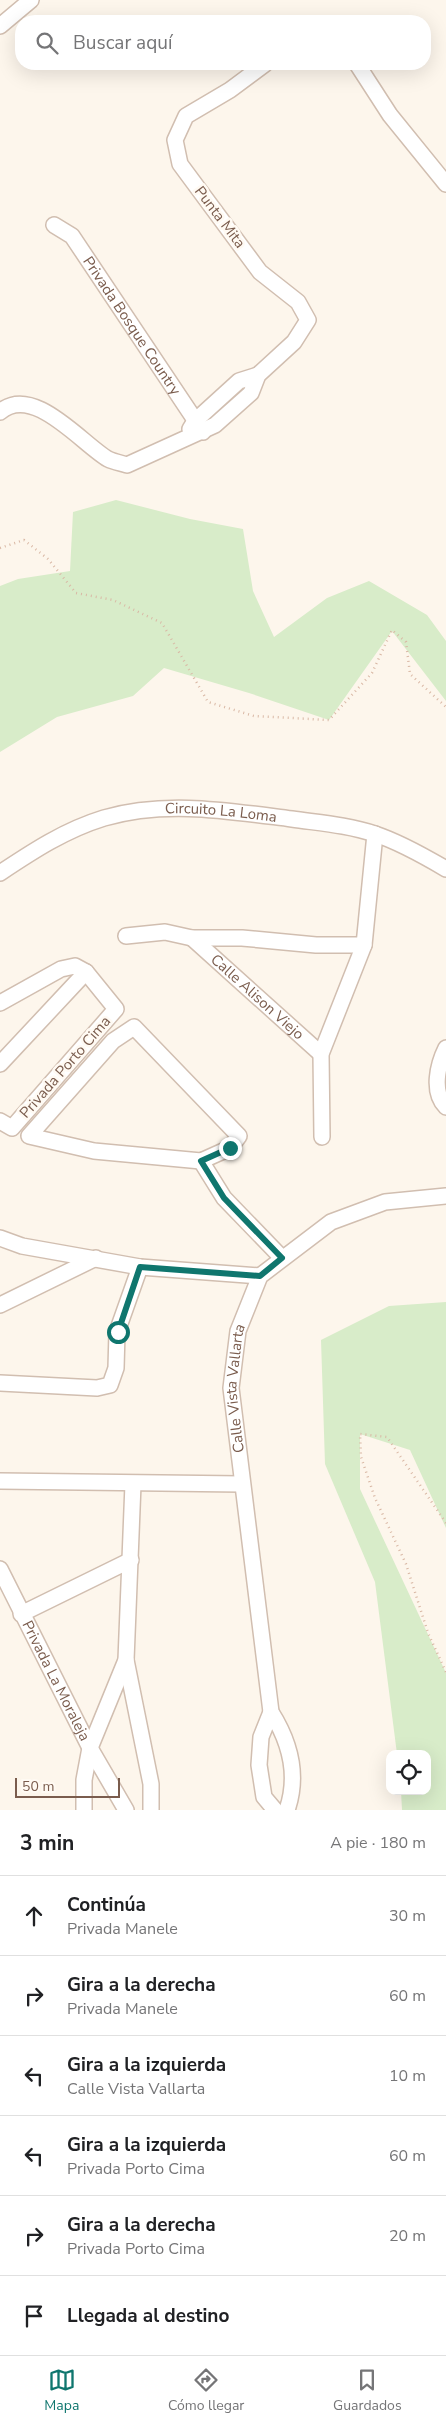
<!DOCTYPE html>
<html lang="es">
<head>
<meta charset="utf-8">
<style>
  :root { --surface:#fff; --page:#f6f6f6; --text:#202124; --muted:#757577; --line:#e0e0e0; --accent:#0f766e }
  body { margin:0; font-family:"Nunito Sans",sans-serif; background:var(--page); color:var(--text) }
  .controls { position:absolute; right:15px; bottom:15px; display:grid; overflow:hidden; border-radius:10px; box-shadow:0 5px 20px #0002 }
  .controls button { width:45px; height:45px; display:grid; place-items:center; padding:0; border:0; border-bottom:1px solid var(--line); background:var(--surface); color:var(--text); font:25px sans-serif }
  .scale { position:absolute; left:15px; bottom:12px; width:105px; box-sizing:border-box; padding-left:5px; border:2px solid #7a5c4d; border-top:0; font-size:14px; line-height:18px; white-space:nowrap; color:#7a5c4d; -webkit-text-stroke:4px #fffaf3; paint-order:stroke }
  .stop { position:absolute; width:15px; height:15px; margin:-11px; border:4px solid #0f766e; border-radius:50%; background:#fff }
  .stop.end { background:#0f766e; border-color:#fff; box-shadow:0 1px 5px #0008 }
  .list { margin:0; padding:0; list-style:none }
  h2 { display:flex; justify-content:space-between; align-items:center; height:65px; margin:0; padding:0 20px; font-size:21px }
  h2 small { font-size:16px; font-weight:400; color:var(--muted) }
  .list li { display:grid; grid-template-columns:32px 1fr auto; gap:15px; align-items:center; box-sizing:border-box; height:80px; padding:0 20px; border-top:1px solid var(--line) }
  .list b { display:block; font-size:19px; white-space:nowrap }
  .list p { margin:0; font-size:16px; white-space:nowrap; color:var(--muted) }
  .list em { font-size:16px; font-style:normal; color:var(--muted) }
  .icon { flex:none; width:28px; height:28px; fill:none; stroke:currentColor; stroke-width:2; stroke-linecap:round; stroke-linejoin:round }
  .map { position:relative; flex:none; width:446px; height:1810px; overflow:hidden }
  .search { position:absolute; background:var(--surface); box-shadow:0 5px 20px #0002; left:15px; right:15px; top:15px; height:55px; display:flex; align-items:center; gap:12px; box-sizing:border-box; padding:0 18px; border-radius:20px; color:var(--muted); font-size:19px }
  .sheet { height:545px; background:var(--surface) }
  nav { display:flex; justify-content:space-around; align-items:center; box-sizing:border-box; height:70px; border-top:1px solid var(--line); background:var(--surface); font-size:14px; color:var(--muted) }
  nav a { display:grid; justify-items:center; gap:2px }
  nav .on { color:var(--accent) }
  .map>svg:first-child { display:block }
</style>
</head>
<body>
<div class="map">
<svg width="446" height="1810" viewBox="0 0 446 1810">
  <rect width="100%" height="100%" fill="#fdf6ec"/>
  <!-- green -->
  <g fill="#d8ecc9">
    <path d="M116 500 190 519 243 529 253 591 274 637 327 598 369 581 427 615 446 641V701L392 631 329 720 249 693 164 668 133 696 57 717 0 752V586L18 579 70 571 73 512Z"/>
    <path d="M446 1302V1528L410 1450 360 1434V1489L446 1673V1810H402L401 1791H427V1754H397L375 1582 325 1464 321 1340 389 1306Z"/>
  </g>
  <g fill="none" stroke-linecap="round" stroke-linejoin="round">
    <!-- minor casing -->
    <g stroke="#d1beb0" stroke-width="18">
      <g id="minor">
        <path d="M0 26 31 0"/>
        <path d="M357 64 390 115 446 184"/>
        <path id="s1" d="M54 225 72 236 203 432"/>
        <path d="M0 412C33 383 82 444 108 459 114 462 121 463 127 465L215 425 251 393 258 375 294 342 308 320 298 302 260 272 180 164 175 140 186 116 230 90 265 64"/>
        <path d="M190 429 195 421 239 381 258 375"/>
        <path id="s2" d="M0 873C33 851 65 830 104 818 166 800 229 811 292 819 320 823 348 825 375 834 399 842 424 856 446 869"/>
        <path d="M126 936 165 932 192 938H242L316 945H364"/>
        <path id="s3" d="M192 938 321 1054"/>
        <path d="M0 1003 61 969 75 966 86 972 116 1009 12 1128 0 1121"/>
        <path d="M134 1027 239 1136 230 1148 201 1161 94 1151 29 1136 113 1041Z"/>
        <path d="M446 1048C438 1064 431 1092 446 1107"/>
        <path d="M0 1064 86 972"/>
        <path d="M322 1137 321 1054 364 945 375 834"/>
        <path d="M201 1161 224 1198 282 1258"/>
        <path d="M0 1238 22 1246 140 1267 260 1276"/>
        <path d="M0 1305 96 1258"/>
        <path d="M0 1383 97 1388 110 1385 116 1368 117 1332 140 1267"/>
        <path d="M0 1481 241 1484"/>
        <path id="s4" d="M0 1569 90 1748 126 1810"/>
        <path d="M21 1614 131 1560"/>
        <path d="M126 1660 151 1784V1810"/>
        <path d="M271 1712 261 1737 259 1765 264 1797 275 1810"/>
        <path d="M84 1810V1780L90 1748 126 1660 133 1484"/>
        <path id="s5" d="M287 1810C299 1775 290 1742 271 1712L231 1388 238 1331 260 1276 331 1222 385 1202 446 1196"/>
      </g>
    </g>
    <!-- path -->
    <g stroke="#d9b8a5" stroke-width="2.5" stroke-dasharray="1 4" stroke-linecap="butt">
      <path d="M0 548 24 540 48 559 76 593 113 600 162 623 208 702 254 716 329 720 372 673 392 630 406 642 410 674 446 707"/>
      <path d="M446 1523 387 1437 360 1434 361 1457 375 1498 406 1564 428 1633 446 1672"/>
    </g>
    <!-- minor -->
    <use href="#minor" stroke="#fff" stroke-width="15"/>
  </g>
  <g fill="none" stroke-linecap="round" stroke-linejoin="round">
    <!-- route -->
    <path stroke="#0f766e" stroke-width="6" d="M118 1332 140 1267 260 1276 282 1258 224 1198 201 1161 230 1148"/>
  </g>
  <g text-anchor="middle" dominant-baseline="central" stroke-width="5" stroke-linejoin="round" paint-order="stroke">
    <!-- street labels -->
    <g font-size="15" fill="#7a5c4d" stroke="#fffaf3">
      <text transform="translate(220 217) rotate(53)">Punta Mita</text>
      <text stroke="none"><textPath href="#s1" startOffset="129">Privada Bosque Country</textPath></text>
      <text stroke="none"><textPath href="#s2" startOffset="236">Circuito La Loma</textPath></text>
      <text stroke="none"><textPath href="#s3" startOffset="88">Calle Alison Viejo</textPath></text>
      <text transform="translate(65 1067) rotate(-49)">Privada Porto Cima</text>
      <text stroke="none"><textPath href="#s5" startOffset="429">Calle Vista Vallarta</textPath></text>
      <text stroke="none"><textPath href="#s4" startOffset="125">Privada La Moraleja</textPath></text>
    </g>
  </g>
</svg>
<div class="controls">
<button><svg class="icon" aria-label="locate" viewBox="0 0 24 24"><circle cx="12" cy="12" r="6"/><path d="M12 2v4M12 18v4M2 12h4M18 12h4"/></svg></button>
</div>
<div class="scale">50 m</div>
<div class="stop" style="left:118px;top:1332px"></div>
<div class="stop end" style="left:230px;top:1148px"></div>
<div class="search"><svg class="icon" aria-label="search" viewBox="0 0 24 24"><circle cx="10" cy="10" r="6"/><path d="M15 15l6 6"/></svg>Buscar aquí</div>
</div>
<section class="sheet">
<h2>3 min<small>A pie · 180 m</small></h2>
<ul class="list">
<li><svg class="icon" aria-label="ahead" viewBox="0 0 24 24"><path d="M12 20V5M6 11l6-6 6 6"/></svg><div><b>Continúa</b><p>Privada Manele</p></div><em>30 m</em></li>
<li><svg class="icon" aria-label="right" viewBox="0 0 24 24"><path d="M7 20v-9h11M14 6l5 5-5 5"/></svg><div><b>Gira a la derecha</b><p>Privada Manele</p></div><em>60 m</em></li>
<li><svg class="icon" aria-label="left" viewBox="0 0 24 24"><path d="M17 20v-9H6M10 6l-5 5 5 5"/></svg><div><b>Gira a la izquierda</b><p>Calle Vista Vallarta</p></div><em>10 m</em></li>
<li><svg class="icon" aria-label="left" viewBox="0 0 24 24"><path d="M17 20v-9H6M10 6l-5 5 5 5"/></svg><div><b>Gira a la izquierda</b><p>Privada Porto Cima</p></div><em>60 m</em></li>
<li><svg class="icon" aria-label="right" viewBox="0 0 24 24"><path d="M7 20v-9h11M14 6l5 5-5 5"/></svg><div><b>Gira a la derecha</b><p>Privada Porto Cima</p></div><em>20 m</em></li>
<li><svg class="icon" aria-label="arrive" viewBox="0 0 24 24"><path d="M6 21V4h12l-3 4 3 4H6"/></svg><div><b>Llegada al destino</b></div></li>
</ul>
</section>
<nav>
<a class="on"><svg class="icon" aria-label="map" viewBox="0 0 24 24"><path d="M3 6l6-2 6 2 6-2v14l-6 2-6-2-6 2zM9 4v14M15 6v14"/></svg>Mapa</a>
<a><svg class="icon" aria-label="directions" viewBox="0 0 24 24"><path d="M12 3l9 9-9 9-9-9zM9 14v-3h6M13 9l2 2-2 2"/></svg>Cómo llegar</a>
<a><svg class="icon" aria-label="saved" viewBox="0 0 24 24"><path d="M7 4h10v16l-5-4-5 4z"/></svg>Guardados</a>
</nav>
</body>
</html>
